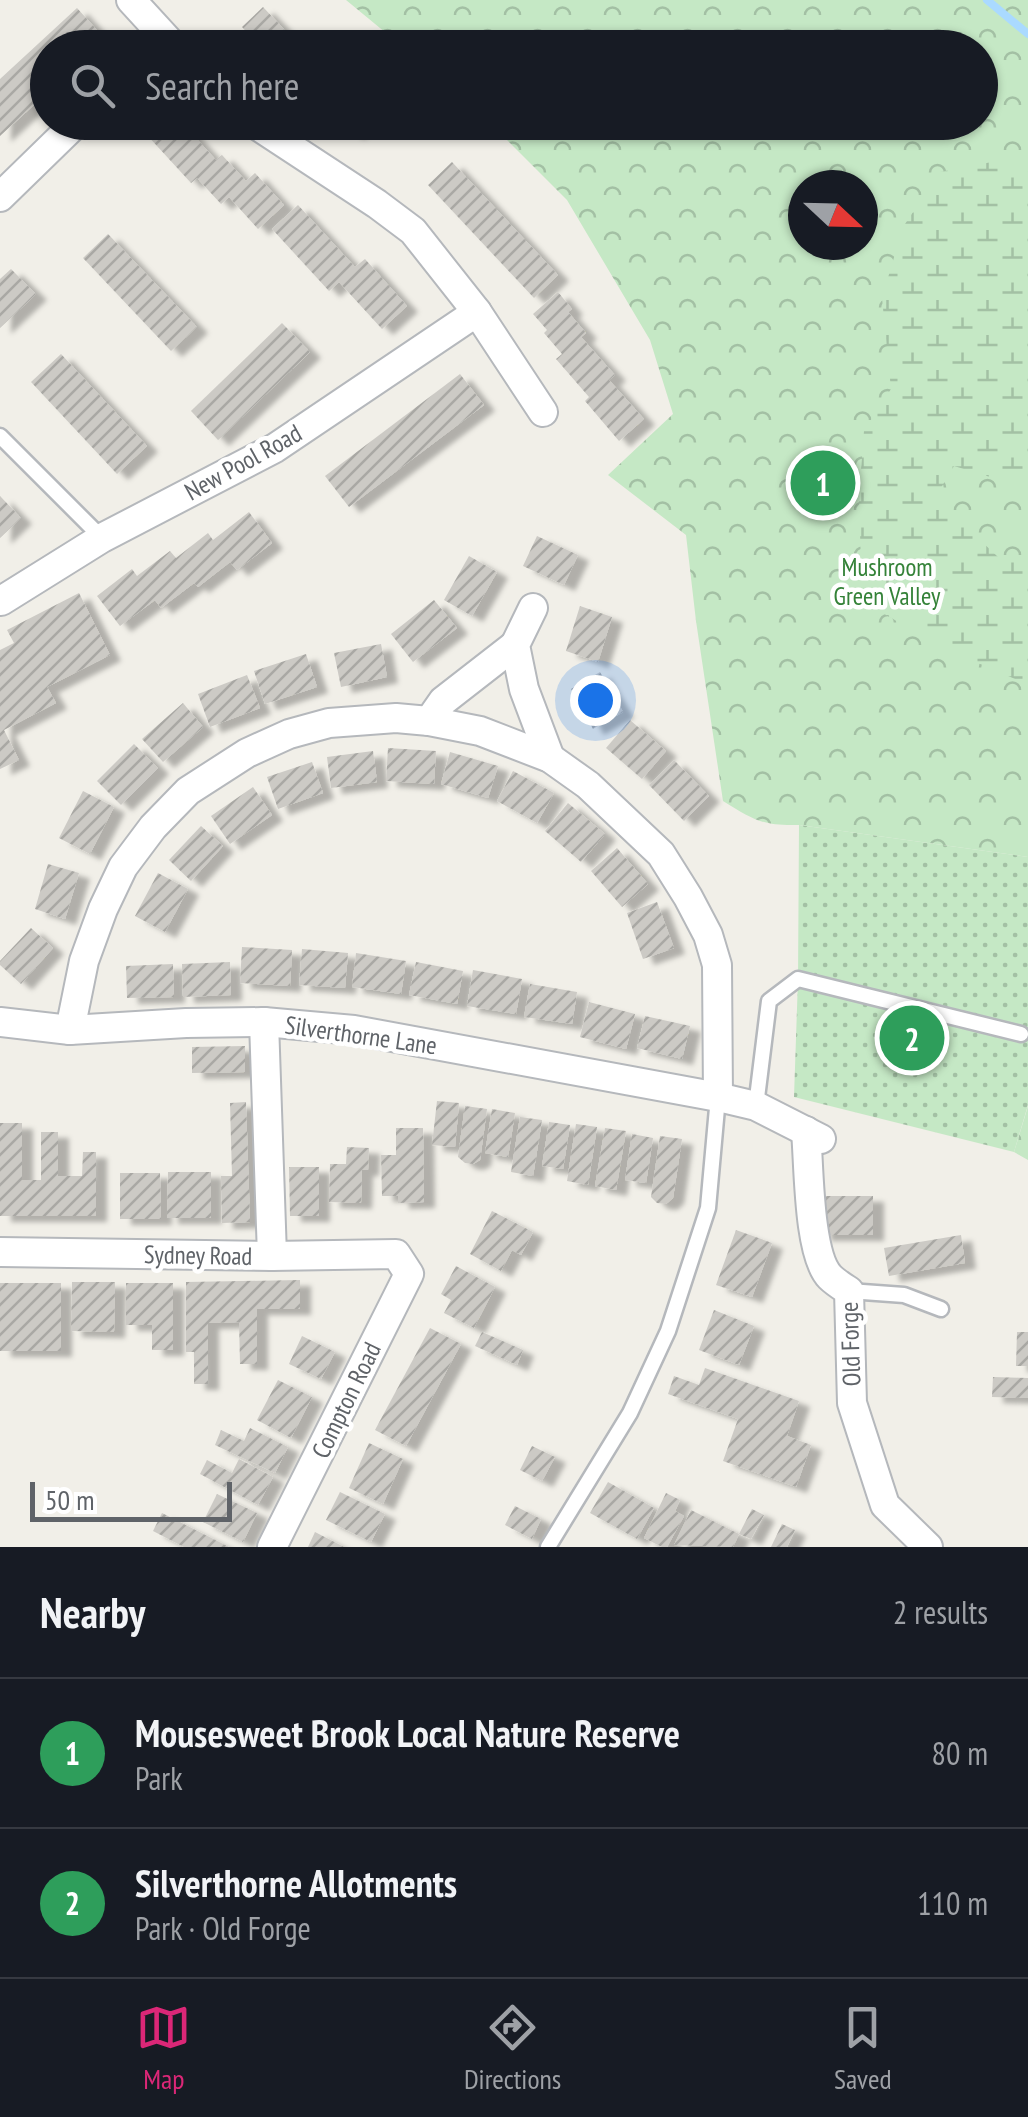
<!DOCTYPE html>
<html lang="en">
<head>
<meta charset="utf-8">
<style>
  :root { --surface:#171b24; --page:#242831; --text:#f1f3f6; --muted:#9ea1a6; --line:#363941; --accent:#db2777 }
  body { margin:0; font-family:"PT Sans Narrow",sans-serif; background:var(--page); color:var(--text) }
  .compass { position:absolute; left:788px; top:170px; width:90px; height:90px; border-radius:50%; background:var(--surface); box-shadow:0 2px 8px #0004; rotate:112deg }
  .scale { position:absolute; left:30px; bottom:25px; width:202px; box-sizing:border-box; padding-left:10px; border:5px solid #5f6368; border-top:0; font-size:28px; line-height:35px; white-space:nowrap; color:#5f6368; -webkit-text-stroke:8px #fff; paint-order:stroke }
  .you { position:absolute; left:595px; top:700px; width:35px; height:35px; margin:-25px; border:8px solid #fff; border-radius:50%; background:#1a73e8; box-shadow:0 0 0 15px #1a73e833 }
  .badge { display:grid; place-items:center; width:65px; height:65px; border-radius:50%; background:var(--accent); color:#fff; font-size:32px; font-weight:700 }
  .pin { position:absolute; translate:-50% -50%; border:5px solid #fff; box-shadow:0 2px 10px #0006 }
  .list { margin:0; padding:0; list-style:none }
  h2 { display:flex; justify-content:space-between; align-items:center; height:130px; margin:0; padding:0 40px; font-size:42px }
  h2 small { font-size:32px; font-weight:400; color:var(--muted) }
  .list li { display:grid; grid-template-columns:65px 1fr auto; gap:30px; align-items:center; box-sizing:border-box; height:150px; padding:0 40px; border-top:2px solid var(--line) }
  .list b { display:block; font-size:38px; white-space:nowrap }
  .list p { margin:0; font-size:32px; white-space:nowrap; color:var(--muted) }
  .list em { font-size:32px; font-style:normal; color:var(--muted) }
  .icon { flex:none; width:55px; height:55px; fill:none; stroke:currentColor; stroke-width:2; stroke-linecap:round; stroke-linejoin:round }
  .map { position:relative; flex:none; width:1028px; height:1547px; overflow:hidden }
  .search { position:absolute; background:var(--surface); box-shadow:0 2px 8px #0004; left:30px; right:30px; top:30px; height:110px; display:flex; align-items:center; gap:25px; box-sizing:border-box; padding:0 35px; border-radius:55px; color:var(--muted); font-size:38px }
  .sheet { height:430px; background:var(--surface) }
  nav { display:flex; justify-content:space-around; align-items:center; box-sizing:border-box; height:140px; border-top:2px solid var(--line); background:var(--surface); font-size:28px; color:var(--muted) }
  nav a { display:grid; justify-items:center; gap:5px }
  nav .on { color:var(--accent) }
  .map>svg:first-child { display:block }
</style>
</head>
<body>
<div class="map">
<svg width="1028" height="1547" viewBox="0 0 1028 1547">
  <defs>
    <pattern id="forest-crowns" width="20" height="18" patternUnits="userSpaceOnUse" patternTransform="scale(2.5)"><rect width="20" height="18" fill="#c5e8c5"/><path d="M2 6a3 3 0 1 1 6 0M12 15a3 3 0 1 1 6 0" fill="none" stroke="#a3c0a4"/></pattern>
    <pattern id="wetland-marsh" width="20" height="14" patternUnits="userSpaceOnUse" patternTransform="scale(2.5)"><rect width="20" height="14" fill="#c5e8c5"/><path d="M1 5h8M5 5V1M11 12h8M15 12V8" fill="none" stroke="#a3c0a4"/></pattern>
    <pattern id="garden-dots" width="8" height="8" patternUnits="userSpaceOnUse" patternTransform="scale(2.5)"><rect width="8" height="8" fill="#c5e8c5"/><path d="M2 2h.1M6 6h.1" fill="none" stroke="#a3c0a4" stroke-width="1.8" stroke-linecap="round"/></pattern>
    <pattern id="building-hatch" width="6" height="6" patternUnits="userSpaceOnUse" patternTransform="scale(2.5)"><rect width="6" height="6" fill="#cccac5"/><path d="M-1 1l2-2M0 6l6-6M5 7l2-2" fill="none" stroke="#a9a8a4"/></pattern>
    <filter id="shadow"><feDropShadow dx="11" dy="6" stdDeviation="2.5" flood-color="#0004"/></filter>
  </defs>
  <rect width="100%" height="100%" fill="#f1efe8"/>
  <!-- forest -->
  <g fill="url(#forest-crowns)" fill-rule="evenodd">
    <path d="M346 0H1028V857L799 825C762 826 754 820 723 801L696 621 686 535 608 475 673 414 650 340 567 200 490 123 980 122V48L403 47ZM803 185H863V245H803Z"/>
    <path d="M1028 1106V1160L1014 1152Z"/>
  </g>
  <!-- wetland -->
  <path fill="url(#wetland-marsh)" d="M997 161 1028 172V482L1000 480 954 466 935 498 997 556 1028 562V675L1022 682 943 648 862 601 859 496 864 431 891 389 882 298 903 227 940 172Z"/>
  <!-- garden -->
  <path fill="url(#garden-dots)" d="M799 825 1028 857V1105L1014 1152 794 1097 798 979Z"/>
  <g fill="none" stroke-linecap="round" stroke-linejoin="round">
    <!-- stream -->
    <path stroke="#aadaff" stroke-width="8" d="M987 0 1028 34"/>
  </g>
  <!-- building -->
  <g fill="url(#building-hatch)" filter="url(#shadow)">
    <path d="M263 7 300 46 306 40 313 48H261L242 27Z"/>
    <path d="M77 8 105 39 96 48H48V92L0 136V79Z"/>
    <path d="M135 122H181L216 160 222 155 246 181 255 173 284 205 258 229 229 197 221 204 197 178 191 183Z"/>
    <path d="M343 122H365L353 134Z"/>
    <path d="M452 162 558 275 534 298 428 185Z"/>
    <path d="M298 205 355 267 365 259 407 306 382 329 339 282 329 291 272 229Z"/>
    <path d="M108 234 197 327 171 351 83 258Z"/>
    <path d="M11 269 36 294 0 328V279Z"/>
    <path d="M558 292 572 309 568 312 586 333 581 337 615 375 609 380 644 419 619 441 585 401 589 397 556 359 562 354 544 333 547 330 533 314Z"/>
    <path d="M282 323 310 352 218 440 191 411Z"/>
    <path d="M61 354 147 446 117 474 31 382Z"/>
    <path d="M460 374 484 405 349 507 325 476Z"/>
    <path d="M0 496 21 518 0 538Z"/>
    <path d="M249 512 272 543 237 570 230 562 198 587 194 583 161 608 155 600 120 626 97 596 132 569 137 576 170 551 176 558 208 533 213 540Z"/>
    <path d="M537 536 578 555 564 585 523 566Z"/>
    <path d="M469 556 497 572 472 616 444 600Z"/>
    <path d="M79 593 110 655 47 687 56 703 4 730 19 760 0 769V650L14 643 7 630Z"/>
    <path d="M434 600 457 628 413 662 391 634Z"/>
    <path d="M580 606 612 617 598 662 566 651Z"/>
    <path d="M381 644 387 677 341 687 334 653Z"/>
    <path d="M306 654 317 687 265 704 254 671Z"/>
    <path d="M600 672 623 712 593 729 571 689Z"/>
    <path d="M247 675 260 708 210 727 198 694Z"/>
    <path d="M183 703 203 727 163 762 142 739Z"/>
    <path d="M630 720 666 751 642 779 606 748Z"/>
    <path d="M134 744 158 768 121 805 97 781Z"/>
    <path d="M388 748 436 751 434 784 386 781Z"/>
    <path d="M373 751 377 782 331 788 327 757Z"/>
    <path d="M450 752 498 766 488 798 441 784Z"/>
    <path d="M674 760 709 796 684 821 649 785Z"/>
    <path d="M312 762 323 793 278 809 267 777Z"/>
    <path d="M513 771 554 793 537 823 497 801Z"/>
    <path d="M253 787 272 815 230 844 211 816Z"/>
    <path d="M83 791 114 807 90 854 59 838Z"/>
    <path d="M568 803 605 834 581 862 545 831Z"/>
    <path d="M201 826 223 846 191 881 169 860Z"/>
    <path d="M617 848 648 884 622 907 591 871Z"/>
    <path d="M48 864 79 873 65 919 35 909Z"/>
    <path d="M158 873 188 889 165 932 135 916Z"/>
    <path d="M657 902 674 948 643 959 627 913Z"/>
    <path d="M31 928 53 948 21 984 0 965V961Z"/>
    <path d="M242 947 292 950 290 986 240 983Z"/>
    <path d="M302 949 348 953 345 988 299 985Z"/>
    <path d="M356 953 406 961 401 994 352 987Z"/>
    <path d="M230 962 231 995 183 997 182 964Z"/>
    <path d="M416 962 463 971 457 1004 409 995Z"/>
    <path d="M173 964 174 997 127 998 126 966Z"/>
    <path d="M473 970 522 979 516 1014 467 1006Z"/>
    <path d="M530 984 577 992 572 1024 524 1017Z"/>
    <path d="M589 1002 635 1014 626 1049 580 1037Z"/>
    <path d="M645 1016 690 1026 682 1059 637 1048Z"/>
    <path d="M245 1046V1072L192 1073V1047Z"/>
    <path d="M437 1101 459 1103 455 1147 432 1145Z"/>
    <path d="M246 1102 250 1222 222 1223 221 1176H232L230 1103Z"/>
    <path d="M465 1106 487 1109 480 1160 473 1164 465 1163 458 1157Z"/>
    <path d="M492 1109 515 1113 508 1157 485 1153Z"/>
    <path d="M520 1117 542 1120 533 1176 511 1172Z"/>
    <path d="M549 1122 570 1125 563 1169 542 1166Z"/>
    <path d="M0 1123H22V1180H41V1132H58V1176H82L83 1152H96V1216H0Z"/>
    <path d="M576 1124 597 1127 588 1185 567 1181Z"/>
    <path d="M396 1128H423L424 1202 398 1203V1196H382L381 1155H396Z"/>
    <path d="M605 1128 626 1131 616 1190 595 1186Z"/>
    <path d="M632 1134 653 1138 646 1183 625 1180Z"/>
    <path d="M660 1136 682 1139 673 1198 666 1204 657 1203 651 1197Z"/>
    <path d="M347 1147 369 1148 368 1170H362L361 1203 329 1202 330 1164H346Z"/>
    <path d="M289 1167H319V1216H290Z"/>
    <path d="M168 1172H211V1218H167Z"/>
    <path d="M120 1173H160L161 1219H120Z"/>
    <rect x="820" y="1196" width="53" height="39"/>
    <path d="M492 1211 533 1232 521 1255 512 1250 501 1271 470 1254Z"/>
    <path d="M736 1230 772 1243 752 1297 716 1285Z"/>
    <path d="M961 1235 965 1263 889 1276 884 1248Z"/>
    <path d="M456 1266 495 1287 474 1328 444 1313 451 1300 441 1294Z"/>
    <path d="M300 1280V1309H257V1364H240L239 1322 208 1323V1384H194V1352H186V1282Z"/>
    <path d="M72 1282H115L114 1332 71 1331Z"/>
    <rect x="0" y="1283" width="61" height="68"/>
    <path d="M126 1283H173V1350H152V1325H126Z"/>
    <path d="M714 1310 754 1326 739 1365 699 1350Z"/>
    <path d="M430 1328 461 1344 406 1446 375 1430Z"/>
    <path d="M482 1332 523 1350 517 1365 475 1346Z"/>
    <path d="M1017 1332H1028V1366H1016Z"/>
    <path d="M302 1336 335 1352 321 1379 289 1364Z"/>
    <path d="M705 1368 799 1401 787 1436 811 1445 796 1487 723 1461 738 1419 668 1394 674 1376 699 1385Z"/>
    <path d="M993 1377 1028 1378V1398L992 1397Z"/>
    <path d="M278 1380 312 1397 291 1438 257 1420Z"/>
    <path d="M250 1428 288 1447 275 1473 215 1445 221 1430 244 1441Z"/>
    <path d="M369 1443 403 1459 383 1504 349 1488Z"/>
    <path d="M532 1446 555 1457 542 1481 520 1470Z"/>
    <path d="M239 1459 273 1477 258 1505 200 1474 207 1460 232 1473Z"/>
    <path d="M608 1482 654 1508 637 1539 590 1513Z"/>
    <path d="M340 1492 385 1514 371 1542 326 1520Z"/>
    <path d="M666 1493 680 1500 675 1511 684 1516 667 1547H662L644 1538Z"/>
    <path d="M217 1494 257 1513 243 1542 203 1522Z"/>
    <path d="M515 1506 541 1519 532 1539 505 1525Z"/>
    <path d="M752 1509 764 1515 751 1539 739 1534Z"/>
    <path d="M691 1510 739 1534 733 1547 674 1545Z"/>
    <path d="M162 1513 229 1547H184L153 1531Z"/>
    <path d="M782 1524 795 1530 787 1547H771Z"/>
    <path d="M315 1532 344 1547H308Z"/>
  </g>
  <g fill="none" stroke-linecap="round" stroke-linejoin="round">
    <!-- lane casing -->
    <g stroke="#b5b8bc" stroke-width="19">
      <g id="lane">
        <path d="M0 436 102 538"/>
        <path d="M756 1106 769 1001 798 979 1021 1034"/>
        <path d="M849 1291 904 1295 941 1309"/>
        <path d="M548 1547 630 1413 668 1331 708 1208 718 1097"/>
      </g>
    </g>
    <!-- street casing -->
    <g stroke="#b5b8bc" stroke-width="32">
      <g id="street">
        <path d="M131 0 175 48"/>
        <path d="M252 122 377 204 413 231 477 312 543 412"/>
        <path d="M0 197 77 122"/>
        <path d="M1 601 102 538 275 448 477 312"/>
        <path d="M533 608 515 645 524 689 550 758"/>
        <path d="M429 721 443 701 515 645"/>
        <path d="M0 1022 70 1030 186 1023 264 1022 354 1030 718 1097 756 1106 821 1139"/>
        <path d="M264 1022 272 1256"/>
        <path d="M70 1030 84 961 103 909 123 867 153 827 188 791 247 753 289 734 329 723 396 718 429 721 480 731 550 758 588 785 661 854 688 897 708 935 717 965 718 1097"/>
        <path d="M806 1131C809 1164 808 1255 830 1277 835 1282 843 1287 849 1291L852 1403 885 1505 928 1547"/>
        <path d="M0 1252 272 1256 396 1254 409 1274 272 1547"/>
      </g>
    </g>
    <!-- lane -->
    <use href="#lane" stroke="#fff" stroke-width="14"/>
    <!-- street -->
    <use href="#street" stroke="#fff" stroke-width="28"/>
  </g>
  <g text-anchor="middle" dominant-baseline="central" stroke-width="9" stroke-linejoin="round" paint-order="stroke">
    <!-- street labels -->
    <g font-size="25" fill="#5f6368" stroke="#fff">
      <text transform="translate(243 462) rotate(-29)">New Pool Road</text>
      <text transform="translate(361 1035) rotate(8)">Silverthorne Lane</text>
      <text transform="translate(198 1255) rotate(1)">Sydney Road</text>
      <text transform="translate(850 1344) rotate(-92)">Old Forge</text>
      <text transform="translate(346 1400) rotate(-64)">Compton Road</text>
    </g>
    <!-- park labels -->
    <g font-size="25" fill="#348238" stroke="#fff">
      <text x="887" y="567">Mushroom<tspan x="887" dy="29">Green Valley</tspan></text>
    </g>
  </g>
</svg>
<svg class="compass" viewBox="-18 -18 36 36"><path d="M0-13l5 13h-10z" fill="#e53935"/><path d="M0 13l5-13h-10z" fill="#9ea1a6"/></svg>
<div class="scale">50 m</div>
<div class="you"></div>
<div class="pin badge" style="left:823px;top:483px;background:#2e9e5b">1</div>
<div class="pin badge" style="left:912px;top:1038px;background:#2e9e5b">2</div>
<div class="search"><svg class="icon" aria-label="search" viewBox="0 0 24 24"><circle cx="10" cy="10" r="6"/><path d="M15 15l6 6"/></svg>Search here</div>
</div>
<section class="sheet">
<h2>Nearby<small>2 results</small></h2>
<ul class="list">
<li><span class="badge" style="background:#2e9e5b">1</span><div><b>Mousesweet Brook Local Nature Reserve</b><p>Park</p></div><em>80 m</em></li>
<li><span class="badge" style="background:#2e9e5b">2</span><div><b>Silverthorne Allotments</b><p>Park · Old Forge</p></div><em>110 m</em></li>
</ul>
</section>
<nav>
<a class="on"><svg class="icon" aria-label="map" viewBox="0 0 24 24"><path d="M3 6l6-2 6 2 6-2v14l-6 2-6-2-6 2zM9 4v14M15 6v14"/></svg>Map</a>
<a><svg class="icon" aria-label="directions" viewBox="0 0 24 24"><path d="M12 3l9 9-9 9-9-9zM9 14v-3h6M13 9l2 2-2 2"/></svg>Directions</a>
<a><svg class="icon" aria-label="saved" viewBox="0 0 24 24"><path d="M7 4h10v16l-5-4-5 4z"/></svg>Saved</a>
</nav>
</body>
</html>
